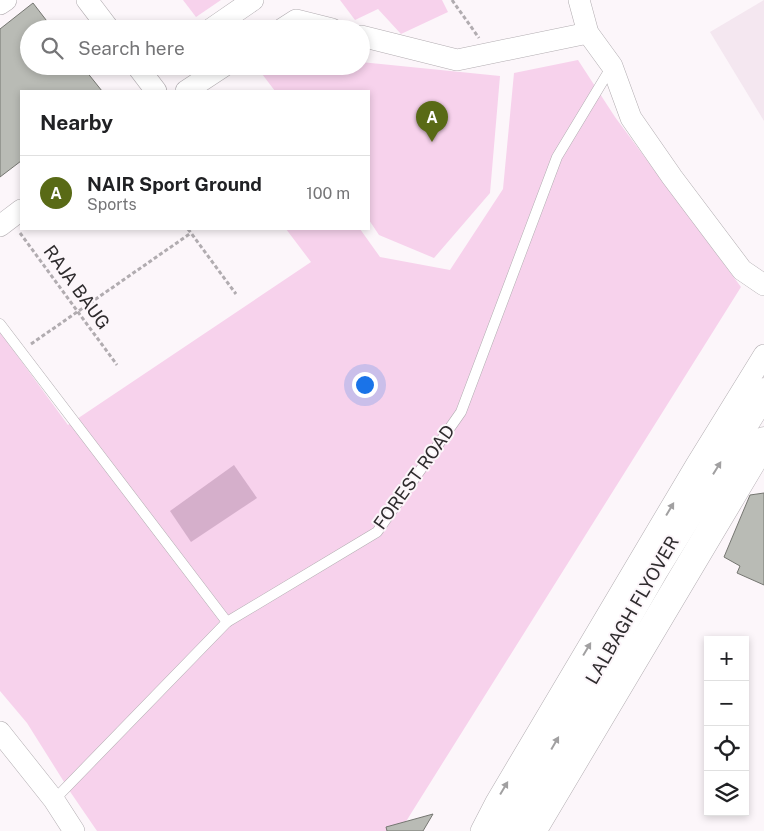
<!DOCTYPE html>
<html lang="en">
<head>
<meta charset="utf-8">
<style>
  :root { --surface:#fff; --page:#f6f6f6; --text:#202124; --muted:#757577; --line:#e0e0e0; --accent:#596a16 }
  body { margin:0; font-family:"Public Sans",sans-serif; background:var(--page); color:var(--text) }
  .controls { position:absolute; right:15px; bottom:15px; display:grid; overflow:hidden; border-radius:0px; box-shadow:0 2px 8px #0003 }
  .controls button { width:45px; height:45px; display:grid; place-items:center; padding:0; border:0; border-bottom:1px solid var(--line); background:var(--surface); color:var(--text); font:25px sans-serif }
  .you { position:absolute; left:364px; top:384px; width:18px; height:18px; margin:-12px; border:4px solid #fff; border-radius:50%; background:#1a73e8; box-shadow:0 0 0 8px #1a73e833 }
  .badge { display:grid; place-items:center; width:32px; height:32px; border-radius:50%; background:var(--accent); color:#fff; font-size:16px; font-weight:700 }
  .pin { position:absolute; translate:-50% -41px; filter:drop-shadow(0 1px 2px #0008) }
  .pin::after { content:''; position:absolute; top:26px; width:18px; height:15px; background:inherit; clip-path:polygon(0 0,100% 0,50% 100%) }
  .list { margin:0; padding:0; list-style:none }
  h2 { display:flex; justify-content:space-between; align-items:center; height:65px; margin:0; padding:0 20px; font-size:21px }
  h2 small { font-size:16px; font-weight:400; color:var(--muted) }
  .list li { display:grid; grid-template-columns:32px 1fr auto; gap:15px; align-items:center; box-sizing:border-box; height:75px; padding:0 20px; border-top:1px solid var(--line) }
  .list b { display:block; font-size:19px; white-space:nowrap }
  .list p { margin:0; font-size:16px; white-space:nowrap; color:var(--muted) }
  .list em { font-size:16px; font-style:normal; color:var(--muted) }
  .icon { flex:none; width:28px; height:28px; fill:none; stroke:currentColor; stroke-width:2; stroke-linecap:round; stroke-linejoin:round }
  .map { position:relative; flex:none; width:764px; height:831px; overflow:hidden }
  .search { position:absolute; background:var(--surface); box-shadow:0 2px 8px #0003; left:20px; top:20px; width:350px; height:55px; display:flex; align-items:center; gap:12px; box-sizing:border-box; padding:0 18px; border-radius:28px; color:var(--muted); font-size:19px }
  .panel { position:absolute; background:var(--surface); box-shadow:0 2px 8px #0003; left:20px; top:90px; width:350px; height:140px; border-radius:0px }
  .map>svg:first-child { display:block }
</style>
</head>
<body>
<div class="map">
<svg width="764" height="831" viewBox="0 0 764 831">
  <rect width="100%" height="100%" fill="#fcf6fa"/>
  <!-- built -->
  <path fill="#f4e7f0" d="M764 0V121L710 32Z"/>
  <!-- green -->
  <g fill="#f7d2ec">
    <path d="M183 0H221L196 17Z"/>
    <path d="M340 0H442L448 12 401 34 378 9 355 20Z"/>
    <path d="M578 60 615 117 741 287 400 831H97L71 793 27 723 0 691V332L68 425 311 262 286 229H360L380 257 450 270 503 189 514 73Z"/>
    <path d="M361 62 500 76 490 193 434 258 379 235 369 220V91H275L256 66H361Z"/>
  </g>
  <!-- water -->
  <path fill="#d5afcb" d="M234 465 257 498 191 542 170 511Z"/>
  <!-- building -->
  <g fill="#b9bbb5" stroke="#757671">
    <path d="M33 3 53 29H29V66H82L102 91H21V161L0 177V29Z"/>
    <path d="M764 493V585L737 573 740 566 724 557 750 495Z"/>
    <path d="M433 814 423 831H387L386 827Z"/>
  </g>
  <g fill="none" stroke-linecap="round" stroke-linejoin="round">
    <!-- service casing -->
    <g stroke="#b2adb1" stroke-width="11">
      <g id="service">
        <path d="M0 324 227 622"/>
        <path d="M54 800 227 622 377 532 461 412 557 157 612 66"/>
      </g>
    </g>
    <!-- minor casing -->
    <g stroke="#b2adb1" stroke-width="22">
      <g id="minor">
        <path d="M87 0 109 29"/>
        <path d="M579 0 588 33 612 66 631 118 672 177 742 270 764 285"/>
        <path d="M0 4 6 0"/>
        <path d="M211 29 253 0"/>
        <path d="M282 29 296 20 332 29"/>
        <path d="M361 36 457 60 588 33"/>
        <path d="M137 66 156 91"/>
        <path d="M186 91 224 66"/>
        <path d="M0 226 21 210"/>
        <path d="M0 732 54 800 74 831"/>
        <path d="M481 831 496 802 696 465 764 355"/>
      </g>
    </g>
    <!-- trunk casing -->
    <g stroke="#b2adb1" stroke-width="29">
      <g id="trunk">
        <path d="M505 831 653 572 764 392"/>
        <path d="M532 831 764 441"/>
      </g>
    </g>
    <!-- path -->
    <g stroke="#b1acb0" stroke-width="3" stroke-dasharray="4 2.5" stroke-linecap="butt">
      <path d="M452 0 479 38"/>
      <path d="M188 229 236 294"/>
      <path d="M20 233 117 365"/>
      <path d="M31 344 191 233"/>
    </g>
    <!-- service -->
    <use href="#service" stroke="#fff" stroke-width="10"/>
    <!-- minor -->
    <use href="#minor" stroke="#fff" stroke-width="21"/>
    <!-- trunk -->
    <use href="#trunk" stroke="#fff" stroke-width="28"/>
  </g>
  <!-- one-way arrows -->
  <defs><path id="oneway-solid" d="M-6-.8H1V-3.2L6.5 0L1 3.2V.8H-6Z" transform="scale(1.25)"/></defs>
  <g fill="#a1a0a1">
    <use href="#oneway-solid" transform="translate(717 468) rotate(-58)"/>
    <use href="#oneway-solid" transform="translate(670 509) rotate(-59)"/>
    <use href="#oneway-solid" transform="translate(587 649) rotate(-59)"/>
    <use href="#oneway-solid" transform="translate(555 743) rotate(-60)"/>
    <use href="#oneway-solid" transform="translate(504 788) rotate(-59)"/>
  </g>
  <g text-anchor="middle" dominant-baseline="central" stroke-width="4" stroke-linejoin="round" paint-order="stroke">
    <!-- street labels -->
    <g font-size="18" fill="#2f2c2e" stroke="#fcf6fa">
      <text transform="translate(77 287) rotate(54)">RAJA BAUG</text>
      <text transform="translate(414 477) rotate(-54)">FOREST ROAD</text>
      <text transform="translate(632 610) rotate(-60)">LALBAGH FLYOVER</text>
    </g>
  </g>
</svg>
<div class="controls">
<button>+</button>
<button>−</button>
<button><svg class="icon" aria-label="locate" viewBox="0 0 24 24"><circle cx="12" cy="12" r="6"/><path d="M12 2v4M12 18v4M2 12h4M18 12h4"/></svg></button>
<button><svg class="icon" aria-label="layers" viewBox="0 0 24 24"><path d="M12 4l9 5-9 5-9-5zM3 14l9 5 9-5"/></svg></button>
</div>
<div class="you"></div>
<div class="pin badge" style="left:432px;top:142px">A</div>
<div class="search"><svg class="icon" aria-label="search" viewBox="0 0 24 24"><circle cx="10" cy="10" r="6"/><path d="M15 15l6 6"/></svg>Search here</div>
<section class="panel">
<h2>Nearby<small></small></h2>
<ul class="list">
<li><span class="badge">A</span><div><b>NAIR Sport Ground</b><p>Sports</p></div><em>100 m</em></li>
</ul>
</section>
</div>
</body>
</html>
